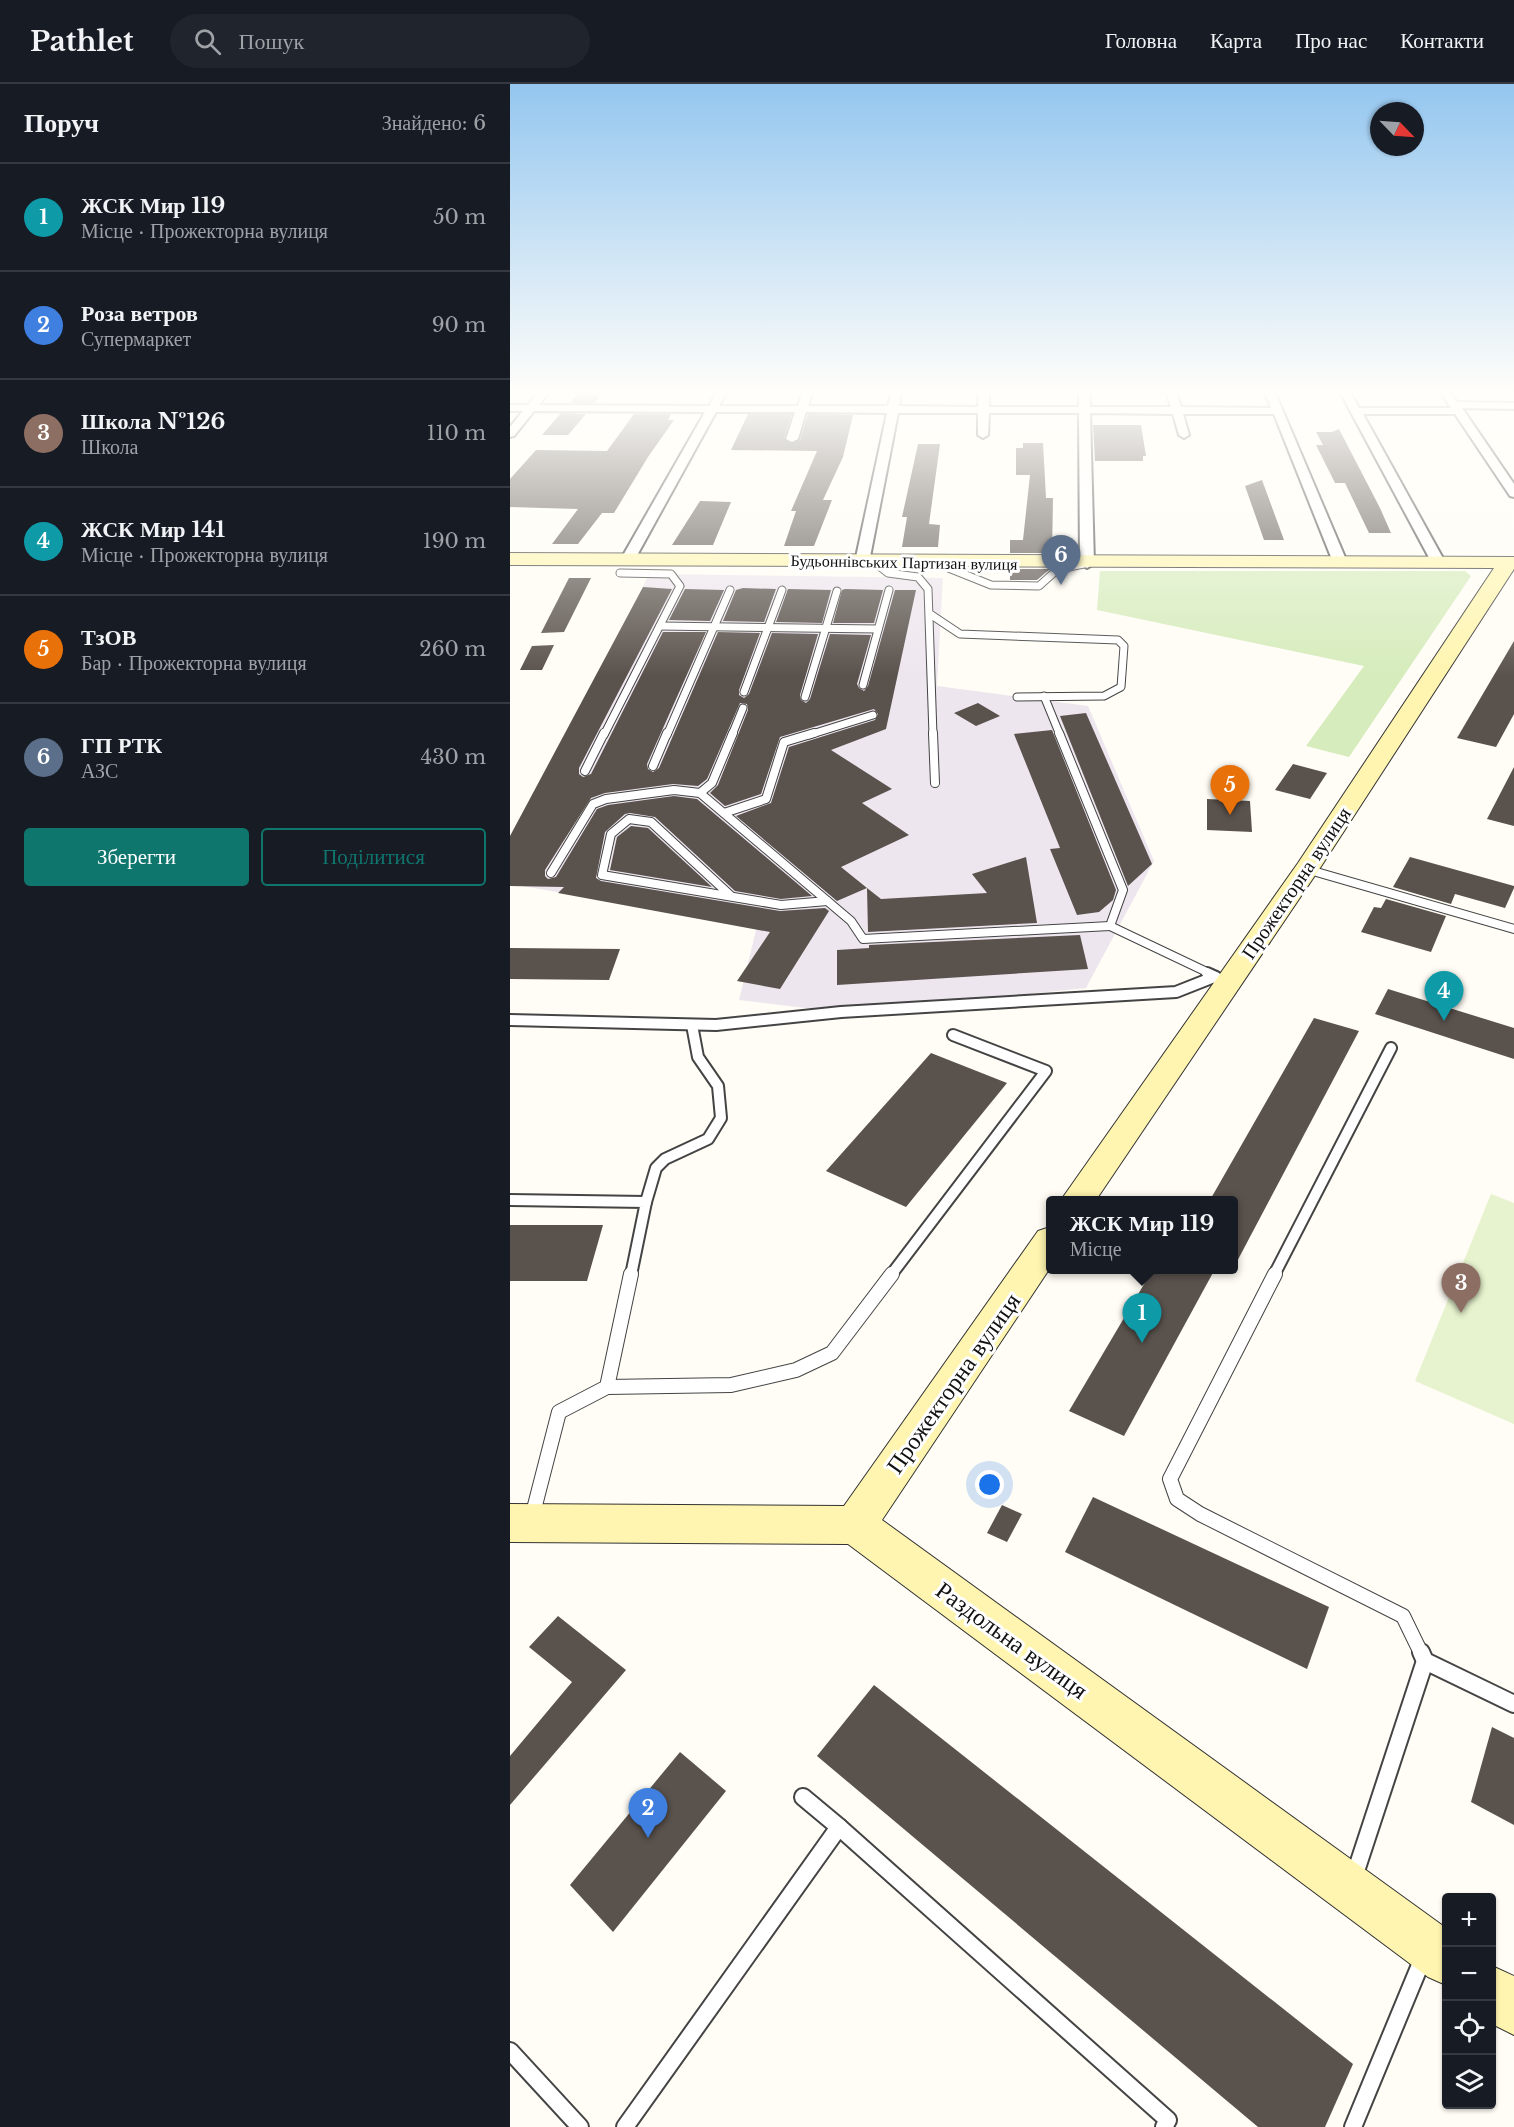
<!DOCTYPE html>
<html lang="uk">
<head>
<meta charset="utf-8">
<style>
  :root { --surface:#171b24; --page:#20242c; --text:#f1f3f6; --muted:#9ea1a6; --line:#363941; --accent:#0f766e }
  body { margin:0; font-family:"Libre Baskerville",serif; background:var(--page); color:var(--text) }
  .controls { position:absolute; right:18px; bottom:18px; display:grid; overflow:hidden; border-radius:6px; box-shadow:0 2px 4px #0004 }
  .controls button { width:54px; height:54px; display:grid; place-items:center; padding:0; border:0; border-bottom:2px solid var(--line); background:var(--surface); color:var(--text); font:30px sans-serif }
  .compass { position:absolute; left:860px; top:18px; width:54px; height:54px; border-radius:50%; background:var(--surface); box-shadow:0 2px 4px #0004; rotate:115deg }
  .you { position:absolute; left:480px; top:1401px; width:21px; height:21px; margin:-15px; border:4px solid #fff; border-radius:50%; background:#1a73e8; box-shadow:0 0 0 9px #1a73e833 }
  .badge { display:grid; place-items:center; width:39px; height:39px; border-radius:50%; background:var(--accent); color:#fff; font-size:20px; font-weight:700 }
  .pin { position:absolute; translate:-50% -50px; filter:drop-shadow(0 2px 3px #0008) }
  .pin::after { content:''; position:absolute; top:32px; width:21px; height:18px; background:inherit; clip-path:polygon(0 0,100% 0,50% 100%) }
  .popup { position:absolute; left:536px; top:1112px; width:192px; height:78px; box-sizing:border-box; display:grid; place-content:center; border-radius:6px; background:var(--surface); filter:drop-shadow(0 2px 4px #0005); font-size:20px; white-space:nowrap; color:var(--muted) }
  .popup b { font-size:22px; color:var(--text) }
  .popup::after { content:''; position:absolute; left:50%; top:100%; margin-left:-12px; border:12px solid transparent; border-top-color:var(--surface) }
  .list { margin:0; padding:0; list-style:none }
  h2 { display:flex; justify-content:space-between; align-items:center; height:78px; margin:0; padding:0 24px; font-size:26px }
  h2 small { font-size:20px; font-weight:400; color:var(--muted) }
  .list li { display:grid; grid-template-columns:39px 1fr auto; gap:18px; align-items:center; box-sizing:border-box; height:108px; padding:0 24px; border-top:2px solid var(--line) }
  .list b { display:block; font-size:22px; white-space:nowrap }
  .list p { margin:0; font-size:20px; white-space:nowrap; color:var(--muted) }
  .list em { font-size:20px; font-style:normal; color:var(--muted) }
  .actions { display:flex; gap:12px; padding:18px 24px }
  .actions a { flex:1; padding:14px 0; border:2px solid var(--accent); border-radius:6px; text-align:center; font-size:21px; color:var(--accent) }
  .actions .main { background:var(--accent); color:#fff }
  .icon { flex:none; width:33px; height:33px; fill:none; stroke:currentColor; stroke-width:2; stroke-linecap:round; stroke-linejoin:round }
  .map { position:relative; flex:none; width:1004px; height:2043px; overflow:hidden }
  header { display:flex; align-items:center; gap:36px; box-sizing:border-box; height:84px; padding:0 30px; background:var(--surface); border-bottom:2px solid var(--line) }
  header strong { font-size:28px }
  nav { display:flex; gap:33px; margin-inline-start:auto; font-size:21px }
  .search { width:420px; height:54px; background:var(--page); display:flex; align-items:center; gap:15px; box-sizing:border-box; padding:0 21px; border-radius:33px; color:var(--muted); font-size:22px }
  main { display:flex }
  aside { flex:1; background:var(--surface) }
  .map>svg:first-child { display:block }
</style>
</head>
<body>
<header>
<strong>Pathlet</strong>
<div class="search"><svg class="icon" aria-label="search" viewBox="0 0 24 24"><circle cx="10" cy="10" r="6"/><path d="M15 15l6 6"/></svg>Пошук</div>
<nav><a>Головна</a><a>Карта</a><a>Про нас</a><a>Контакти</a></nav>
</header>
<main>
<aside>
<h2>Поруч<small>Знайдено: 6</small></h2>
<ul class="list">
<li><span class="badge" style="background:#0f9aa8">1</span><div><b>ЖСК Мир 119</b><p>Місце · Прожекторна вулиця</p></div><em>50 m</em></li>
<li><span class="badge" style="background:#3f7fe0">2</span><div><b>Роза ветров</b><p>Супермаркет</p></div><em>90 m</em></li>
<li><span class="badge" style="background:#8d6e63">3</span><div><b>Школа №126</b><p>Школа</p></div><em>110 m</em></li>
<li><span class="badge" style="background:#0f9aa8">4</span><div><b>ЖСК Мир 141</b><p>Місце · Прожекторна вулиця</p></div><em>190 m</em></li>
<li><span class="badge" style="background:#e8710a">5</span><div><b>ТзОВ</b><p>Бар · Прожекторна вулиця</p></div><em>260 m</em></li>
<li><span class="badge" style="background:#5c6f8a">6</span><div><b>ГП РТК</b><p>АЗС</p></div><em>430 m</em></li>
</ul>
<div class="actions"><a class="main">Зберегти</a><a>Поділитися</a></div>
</aside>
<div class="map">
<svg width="1004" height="2043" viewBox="0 0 1004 2043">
  <rect width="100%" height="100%" fill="#fffdf5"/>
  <!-- industrial -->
  <path fill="#eee6ef" d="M139 490 433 494 427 602 578 622 644 777 576 904 337 929 229 916 247 842 0 800V774Z"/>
  <!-- green -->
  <path fill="#d6ecbc" d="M590 487H955L961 492 839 673 796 662 854 582 587 526Z"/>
  <!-- pitch -->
  <path fill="#e7f3ce" d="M981 1110 1004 1119V1340L905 1297Z"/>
  <!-- building -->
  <g fill="#5a524d">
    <path d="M71 306H90L93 309 85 319H60Z"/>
    <path d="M51 329 76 330 58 351H32Z"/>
    <path d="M124 330H161L158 336H164L138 373 104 429H92L68 460H42L68 425 0 423V395L26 366 97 367Z"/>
    <path d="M238 330H282L274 354 281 360 290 356 298 330 343 331 333 373 313 416H322L304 462H274L286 427H281L307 367 221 366Z"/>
    <path d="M583 341H631L636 372H633V377H585Z"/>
    <path d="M829 345 870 424 881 449H859L835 399H825L806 361H813L806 348H822Z"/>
    <path d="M513 359H533L536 414H543L542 469H500V456H513L520 391H506V364H513Z"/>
    <path d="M408 360H430L419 440 430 441 428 463H392L397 433H392Z"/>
    <path d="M752 396 774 456H754L735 402Z"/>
    <path d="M190 417 221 418 203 461H162Z"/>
    <path d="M500 485H540L527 496H500Z"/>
    <path d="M59 494H81L54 548 31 549Z"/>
    <path d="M133 503 162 505 69 684V690L73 693 81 690 153 548H196L137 680 138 685 143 688 149 684 208 548 250 549 229 606V611L234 614 239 610 262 549 308 550 290 611 291 616 296 619 300 615 320 550 361 551 347 600 349 604 354 607 358 602 385 506H406L376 645 321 666 382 705 352 719 399 751 331 783 357 804 327 817 226 732 261 719 279 663 365 636 368 630 364 625 270 653 251 710 215 722 200 709 208 701 238 626 237 620 230 619 197 695 188 702 163 700 95 709 81 714 35 786V792L38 795 46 793 87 725 98 721 164 712 187 715 302 812 271 815 225 807 145 733 120 729 115 730 95 748 86 794 91 797 270 827 315 824 319 827 270 905 227 897 260 848 48 809 54 803 0 802V752Z"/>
    <path d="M233 504 266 505 254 538 213 537 226 506Z"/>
    <path d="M175 505 214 506 200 537 159 536Z"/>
    <path d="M278 505 321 506 312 539 266 538Z"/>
    <path d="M335 505 373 506 364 539H323L332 506Z"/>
    <path d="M1004 557V630L986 663 947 654Z"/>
    <path d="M44 561 32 586H10L22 562Z"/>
    <path d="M468 619 490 632 466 642 444 629Z"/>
    <path d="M576 629 642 780 618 802 550 632Z"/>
    <path d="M542 646 606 806 603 816 589 828 567 831 540 765 550 764 504 650Z"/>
    <path d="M783 680 817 689 800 715 765 706Z"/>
    <path d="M1004 683V742L977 735Z"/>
    <path d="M697 715 740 717 742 748 697 746Z"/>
    <path d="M121 742 138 744 202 803 100 786 107 753Z"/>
    <path d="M516 773 527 839 358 848 357 804 371 815 477 809 462 790Z"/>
    <path d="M900 773 1004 802V804L995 824 945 810 941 820 883 803Z"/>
    <path d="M876 815 936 832 921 868 851 848 864 823 871 824Z"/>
    <path d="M570 851 578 885 327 901V866L359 864V861Z"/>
    <path d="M0 864 110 865 99 896 0 895Z"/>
    <path d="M878 905 1004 944V975L865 930Z"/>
    <path d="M804 934 849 947 723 1185V1116H700Z"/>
    <path d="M421 969 497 999 396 1123 316 1087Z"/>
    <path d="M0 1141H93L77 1197H0Z"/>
    <path d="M643 1185H705L614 1352 559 1327Z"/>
    <path d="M583 1413 819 1523 797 1585 555 1468Z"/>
    <path d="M492 1421 512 1430 497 1458 477 1449Z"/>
    <path d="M48 1532 116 1586 0 1721V1672L62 1598 19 1563Z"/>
    <path d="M364 1601 843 1980 815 2043H748L307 1672Z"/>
    <path d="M982 1643 1004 1654V1741L961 1718Z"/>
    <path d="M170 1668 216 1707 103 1848 60 1801Z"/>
  </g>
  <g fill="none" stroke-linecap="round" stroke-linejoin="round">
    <!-- lane-far4 casing -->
    <g stroke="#444" stroke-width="9">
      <g id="lane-far4">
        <path d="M364 478 378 489 408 493 418 505 423 651"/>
        <path d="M426 479 481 501 529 502 548 485 574 480"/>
        <path d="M420 530 450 550 608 556 614 562 611 603 594 612 507 613"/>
        <path d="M150 542 368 545"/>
        <path d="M353 601 379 506"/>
        <path d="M234 608 272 506"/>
        <path d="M534 612 550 651"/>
        <path d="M295 613 327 507"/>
        <path d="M94 651 170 502 161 490 110 489"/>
        <path d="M157 651 220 506"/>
        <path d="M222 651 233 624"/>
        <path d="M299 651 363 631"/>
      </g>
    </g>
    <!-- lane-far3 casing -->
    <g stroke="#444" stroke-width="10">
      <g id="lane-far3">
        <path d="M423 649 425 699"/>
        <path d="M549 649 613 806 600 842 701 890"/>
        <path d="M143 682 157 649"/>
        <path d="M75 687 94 649"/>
        <path d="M190 709 202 699 223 649"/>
        <path d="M214 729 256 715 274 658 304 649"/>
        <path d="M796 785 1004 845"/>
        <path d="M41 789 83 720 96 715 164 706 190 709 341 837 353 855 600 842"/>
        <path d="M221 812 141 738 119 735 101 750 92 791 271 821 317 817"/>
      </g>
    </g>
    <!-- lane-far2 casing -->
    <g stroke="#444" stroke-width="14">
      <g id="lane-far2">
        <path d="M697 889 706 893"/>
        <path d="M0 936 206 941 331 928 666 908 704 893"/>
        <path d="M0 1116 136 1118 121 1191"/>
        <path d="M136 1118 146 1084 155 1075 198 1055 211 1034 208 1002 188 973 182 941"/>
        <path d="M381 1191 536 987 443 951"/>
        <path d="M764 1191 881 964"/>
      </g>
    </g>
    <!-- lane-far1 casing -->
    <g stroke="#444" stroke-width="16">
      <g id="lane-far1">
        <path d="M765 1190 660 1395 667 1415 690 1430 893 1532 911 1569"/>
        <path d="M97 1303 221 1301 286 1286 322 1269 382 1190"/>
        <path d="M22 1433 49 1328 97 1303 121 1190"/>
      </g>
    </g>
    <!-- lane casing -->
    <g stroke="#444" stroke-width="20">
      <g id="lane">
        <path d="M911 1568 915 1577 1004 1620"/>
        <path d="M329 1743 658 2036 654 2043"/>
        <path d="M844 1793 915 1577"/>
        <path d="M0 1967 70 2043"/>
        <path d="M115 2043 329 1743 293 1713"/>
        <path d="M843 2043 913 1874"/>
      </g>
    </g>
    <!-- street casing -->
    <g stroke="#444" stroke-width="4">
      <g id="street">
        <path d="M30 306H41L29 321 199 322 208 306H218L209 322H288L293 306H303L298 322H378L382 306H392L389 322 468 323 469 306H479V323H569V306H579L580 323H661L656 306H666L671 323 761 324 754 306H764L837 478 830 482 823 478 764 330H673L679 351 674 354 669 351 663 330 580 329 584 480 577 484 570 480 569 329H479L478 351 473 354 468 351V329H388L359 478 352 482 345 478 377 329 296 328 288 355 282 358 276 355 285 328H206L125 475 118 479 111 475 195 328 24 327 4 352 0 353V343L13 327H0V321H18Z"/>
        <path d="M829 306H839L849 324H941L929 306H939L947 318 1004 319V325L952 324 1004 400V413L1000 412 945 330H853L935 478 933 481H923Z"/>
      </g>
    </g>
    <!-- secondary casing -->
    <g stroke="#333" stroke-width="2">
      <g id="secondary">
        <path d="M0 469 1004 473V485L812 781 586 1116H551L788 779 984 484 0 481Z"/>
        <path d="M540 1143V1184L372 1436 936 1844V1901L918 1893 338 1460 0 1458V1420L334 1422 528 1147Z"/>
        <path d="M982 1882 1004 1892V1951L982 1940Z"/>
      </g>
    </g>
    <!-- lane-far4 -->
    <use href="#lane-far4" stroke="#fff" stroke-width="7"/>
    <!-- lane-far3 -->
    <use href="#lane-far3" stroke="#fff" stroke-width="8"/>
    <!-- lane-far2 -->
    <use href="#lane-far2" stroke="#fff" stroke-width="10"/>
    <!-- lane-far1 -->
    <use href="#lane-far1" stroke="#fff" stroke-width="14"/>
    <!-- lane -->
    <use href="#lane" stroke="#fff" stroke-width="16"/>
    <!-- street -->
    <use href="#street" fill="#fff" fill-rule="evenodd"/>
    <!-- secondary -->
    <use href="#secondary" fill="#fff5b0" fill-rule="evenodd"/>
  </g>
  <!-- sky -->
  <linearGradient id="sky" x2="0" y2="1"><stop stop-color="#94c6ef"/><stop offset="0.52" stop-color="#fffefa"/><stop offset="1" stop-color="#fffefa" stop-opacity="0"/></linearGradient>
  <rect width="1004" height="592" fill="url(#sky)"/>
  <g text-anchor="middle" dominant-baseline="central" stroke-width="6" stroke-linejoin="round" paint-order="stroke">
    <!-- far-street labels -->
    <g font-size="16" fill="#111" stroke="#fff">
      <text transform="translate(394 478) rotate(1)">Будьоннівських Партизан вулиця</text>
    </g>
    <!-- street labels -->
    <g font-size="20" fill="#111" stroke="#fff">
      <text transform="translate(786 799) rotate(-56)">Прожекторна вулиця</text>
    </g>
    <!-- near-street labels -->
    <g font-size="24" fill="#111" stroke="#fff">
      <text transform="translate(443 1299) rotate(-55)">Прожекторна вулиця</text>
      <text transform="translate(502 1556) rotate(36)">Раздольна вулиця</text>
    </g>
  </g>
</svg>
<div class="controls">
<button>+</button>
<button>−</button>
<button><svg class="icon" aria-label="locate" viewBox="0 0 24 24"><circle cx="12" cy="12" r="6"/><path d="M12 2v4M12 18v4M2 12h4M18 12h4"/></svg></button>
<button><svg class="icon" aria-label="layers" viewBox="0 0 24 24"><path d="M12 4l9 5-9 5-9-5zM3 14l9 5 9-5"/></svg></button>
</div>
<svg class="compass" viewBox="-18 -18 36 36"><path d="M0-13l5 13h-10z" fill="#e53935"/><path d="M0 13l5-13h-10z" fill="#9ea1a6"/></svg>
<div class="you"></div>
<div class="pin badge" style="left:632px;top:1259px;background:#0f9aa8">1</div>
<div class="popup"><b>ЖСК Мир 119</b>Місце</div>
<div class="pin badge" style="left:138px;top:1754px;background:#3f7fe0">2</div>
<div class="pin badge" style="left:951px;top:1229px;background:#8d6e63">3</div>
<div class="pin badge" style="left:934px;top:937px;background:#0f9aa8">4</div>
<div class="pin badge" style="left:720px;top:731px;background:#e8710a">5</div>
<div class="pin badge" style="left:551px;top:501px;background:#5c6f8a">6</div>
</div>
</main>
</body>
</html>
